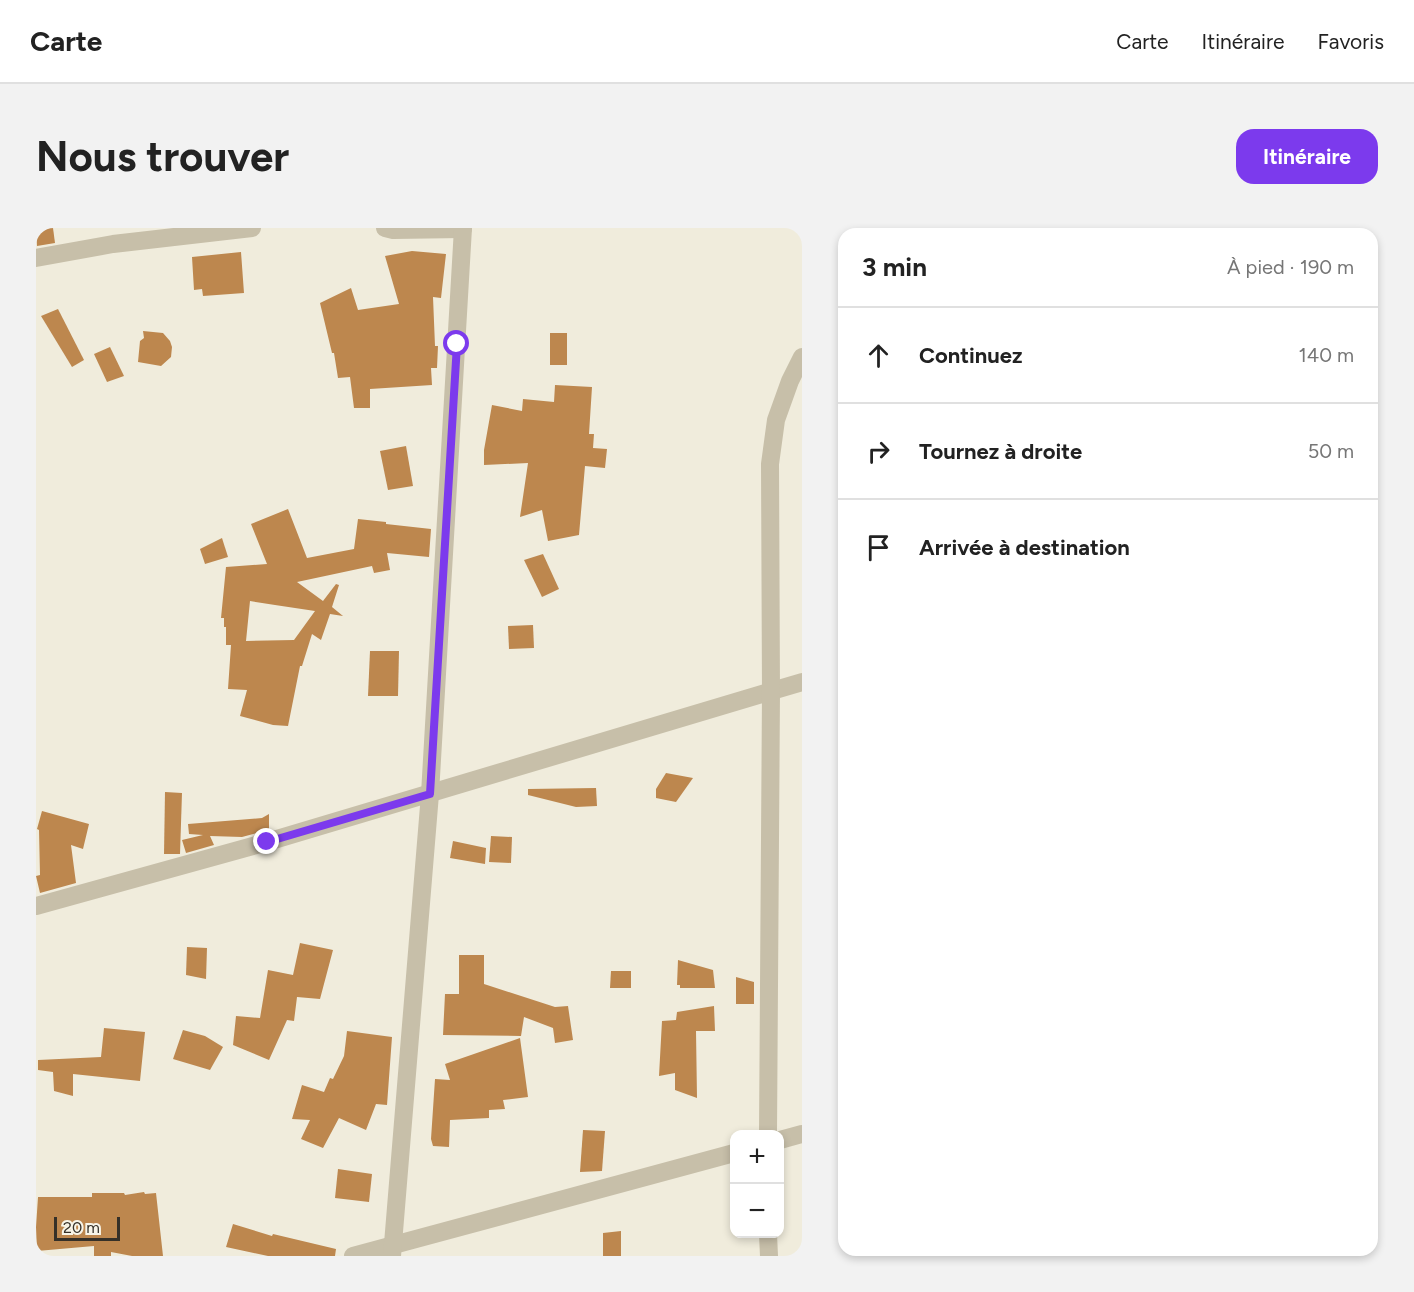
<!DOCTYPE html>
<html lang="fr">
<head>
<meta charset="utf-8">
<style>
  :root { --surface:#fff; --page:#f2f2f2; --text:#222; --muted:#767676; --line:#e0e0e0; --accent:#7c3aed }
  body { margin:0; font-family:Figtree,sans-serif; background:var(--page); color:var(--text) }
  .controls { position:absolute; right:18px; bottom:18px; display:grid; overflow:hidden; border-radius:12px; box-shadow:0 3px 9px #0003 }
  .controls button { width:54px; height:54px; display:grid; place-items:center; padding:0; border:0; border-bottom:2px solid var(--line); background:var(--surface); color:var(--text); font:30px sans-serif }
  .scale { position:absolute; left:18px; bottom:15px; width:66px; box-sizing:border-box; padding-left:6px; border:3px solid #353028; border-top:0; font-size:16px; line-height:21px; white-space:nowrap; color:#353028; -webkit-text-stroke:4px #f8f5e8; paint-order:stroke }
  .stop { position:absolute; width:18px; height:18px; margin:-14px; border:4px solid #7c3aed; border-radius:50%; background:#fff }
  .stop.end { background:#7c3aed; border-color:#fff; box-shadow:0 2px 6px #0008 }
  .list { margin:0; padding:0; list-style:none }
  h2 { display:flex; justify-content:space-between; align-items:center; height:78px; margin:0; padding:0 24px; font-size:26px }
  h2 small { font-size:20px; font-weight:400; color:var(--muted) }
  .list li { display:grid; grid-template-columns:39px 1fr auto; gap:18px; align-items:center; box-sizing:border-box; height:96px; padding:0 24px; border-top:2px solid var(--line) }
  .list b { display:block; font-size:22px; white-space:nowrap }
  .list em { font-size:20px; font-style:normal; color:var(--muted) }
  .icon { flex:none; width:33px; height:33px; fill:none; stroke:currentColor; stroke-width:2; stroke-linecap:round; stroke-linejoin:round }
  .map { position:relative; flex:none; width:766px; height:1028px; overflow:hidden; border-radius:18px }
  header { display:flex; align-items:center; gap:36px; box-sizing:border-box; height:84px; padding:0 30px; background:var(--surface); border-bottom:2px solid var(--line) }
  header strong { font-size:28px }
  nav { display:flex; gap:33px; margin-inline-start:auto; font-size:21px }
  .intro { display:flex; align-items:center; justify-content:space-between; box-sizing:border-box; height:144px; padding:0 36px }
  h1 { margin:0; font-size:42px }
  .button { padding:15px 27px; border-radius:18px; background:var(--accent); color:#fff; font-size:21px; font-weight:700 }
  main { display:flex; gap:36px; padding:0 36px }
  aside { flex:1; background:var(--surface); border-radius:18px; box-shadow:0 3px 9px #0003 }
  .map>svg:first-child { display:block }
</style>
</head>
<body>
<header>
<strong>Carte</strong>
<nav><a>Carte</a><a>Itinéraire</a><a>Favoris</a></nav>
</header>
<div class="intro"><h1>Nous trouver</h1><a class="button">Itinéraire</a></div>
<main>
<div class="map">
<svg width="766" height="1028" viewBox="0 0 766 1028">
  <rect width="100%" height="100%" fill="#f0ecdc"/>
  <!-- building -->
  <g fill="#bd874e" fill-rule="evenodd">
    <path d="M0 0H17L19 15 1 18Z"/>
    <path d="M376 23 410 26 405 70 397 69 399 118H402L401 140H395L396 157 334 161V180H318L314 149 302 150 298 125H296L284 75 315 60 322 82 363 76 349 28Z"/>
    <path d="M205 24 208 65 167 68 166 61 158 62 156 29Z"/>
    <path d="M22 81 48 132 36 139 5 88Z"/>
    <path d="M107 103 127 105 134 113 136 119 135 129 125 138 102 134 104 113 108 110Z"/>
    <rect x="514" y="105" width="17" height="32"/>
    <path d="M74 119 88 148 71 154 58 126Z"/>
    <path d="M519 157 556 159 553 206H558L557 220 571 221 569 240 549 238 543 307 512 313 506 282 484 289 492 235 448 237V222L456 177 486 183 487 171 518 174Z"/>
    <path d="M370 218 377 258 352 262 344 223Z"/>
    <path d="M252 281 271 330 318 321 322 291 350 294V296L395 301 393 329 351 325 354 342 338 345 336 338 261 354 287 373 300 356 303 357 296 379 307 388 294 386 285 412 276 406 266 438H264L252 498 237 497 204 488 211 462 192 461 195 417H190V399H188V390H185L190 339 231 336 215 296ZM214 373 239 377 279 383 258 412 210 413Z"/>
    <path d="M186 310 192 329 169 336 164 321Z"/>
    <path d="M507 326 523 361 506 369 488 332Z"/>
    <path d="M497 397 498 420 473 421 472 398Z"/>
    <path d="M334 423H363L362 468H332Z"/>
    <path d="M630 545 657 550 640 574 620 570V561Z"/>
    <path d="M560 560 561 578 540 579 492 567V561Z"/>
    <path d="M129 564 146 565 144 626H128Z"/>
    <path d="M6 583 53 596 47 621 35 617 40 655 4 665 0 648 4 647 3 602 1 601Z"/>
    <path d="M233 586V602L206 609 174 608 178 617 150 625 146 612 167 607 153 606 152 596 226 590Z"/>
    <path d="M455 608 476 609 475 635 453 634Z"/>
    <path d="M417 613 450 620 449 636 414 630Z"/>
    <path d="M264 715 297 722 284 771 261 769 258 793 251 792 233 832 197 817 200 788 224 790 232 742 257 747Z"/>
    <path d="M151 719 171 720 170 751 150 747Z"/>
    <path d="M423 727H448V756L519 779 532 778 537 812 519 815 517 800 488 789 485 808 407 807 409 766H423Z"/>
    <path d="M642 732 677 742 679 760H644V757H641Z"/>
    <path d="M575 743H595V760H574Z"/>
    <path d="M700 749 718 754V776H700Z"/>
    <path d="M678 778 679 803H660L661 870 639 862V845L623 848 626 793 640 792 641 784Z"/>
    <path d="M68 800 109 804 104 853 37 846V868L18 863 17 844 2 842V832L65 829Z"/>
    <path d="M147 802 169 808 187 819 174 842 137 831Z"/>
    <path d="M311 803 356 809 351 877 340 876 330 902 303 890 287 920 265 911 274 892 256 891 266 857 288 864 294 850 297 851 308 828Z"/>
    <path d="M484 810 492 869 467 872 469 881 453 882V890L414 892 413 919 397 918 395 911 399 851 414 852 409 836Z"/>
    <path d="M547 902 569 903 566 943 544 944Z"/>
    <path d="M302 941 336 946 333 974 299 970Z"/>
    <path d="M108 964 109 966 120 965 127 1028H96L75 1024V1028H58V1018L1 1023 0 999 2 969H56V965H88L89 967Z"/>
    <path d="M197 996 236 1008 237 1006 300 1021 299 1028H232L190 1019Z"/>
    <path d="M585 1003V1028H567V1005Z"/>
  </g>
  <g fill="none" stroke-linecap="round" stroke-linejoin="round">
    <!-- minor -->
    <g stroke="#c7bfa9" stroke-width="18">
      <path d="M349 0 357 2 427 1"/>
      <path d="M0 30 77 16 216 0"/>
      <path d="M0 678 231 614 766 454"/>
      <path d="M732 906 735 464 734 236 740 192 754 153 766 129"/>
      <path d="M744 912 766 906"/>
      <path d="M732 1006 733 1028"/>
      <path d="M317 1028 698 925"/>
      <path d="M356 1028 394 566 427 0"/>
    </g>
  </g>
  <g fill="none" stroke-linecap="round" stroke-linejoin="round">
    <!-- route -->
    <path stroke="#7c3aed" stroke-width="8" d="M231 614 394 566 421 116"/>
  </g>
</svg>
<div class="controls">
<button>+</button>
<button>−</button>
</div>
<div class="scale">20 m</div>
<div class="stop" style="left:421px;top:116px"></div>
<div class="stop end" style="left:231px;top:614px"></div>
</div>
<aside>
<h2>3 min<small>À pied · 190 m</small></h2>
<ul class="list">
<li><svg class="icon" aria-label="ahead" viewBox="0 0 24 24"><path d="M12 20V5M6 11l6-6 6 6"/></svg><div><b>Continuez</b></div><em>140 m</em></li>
<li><svg class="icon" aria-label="right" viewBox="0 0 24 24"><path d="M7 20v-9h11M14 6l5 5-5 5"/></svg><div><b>Tournez à droite</b></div><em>50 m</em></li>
<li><svg class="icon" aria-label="arrive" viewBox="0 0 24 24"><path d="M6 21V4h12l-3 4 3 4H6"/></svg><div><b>Arrivée à destination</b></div></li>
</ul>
</aside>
</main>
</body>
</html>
